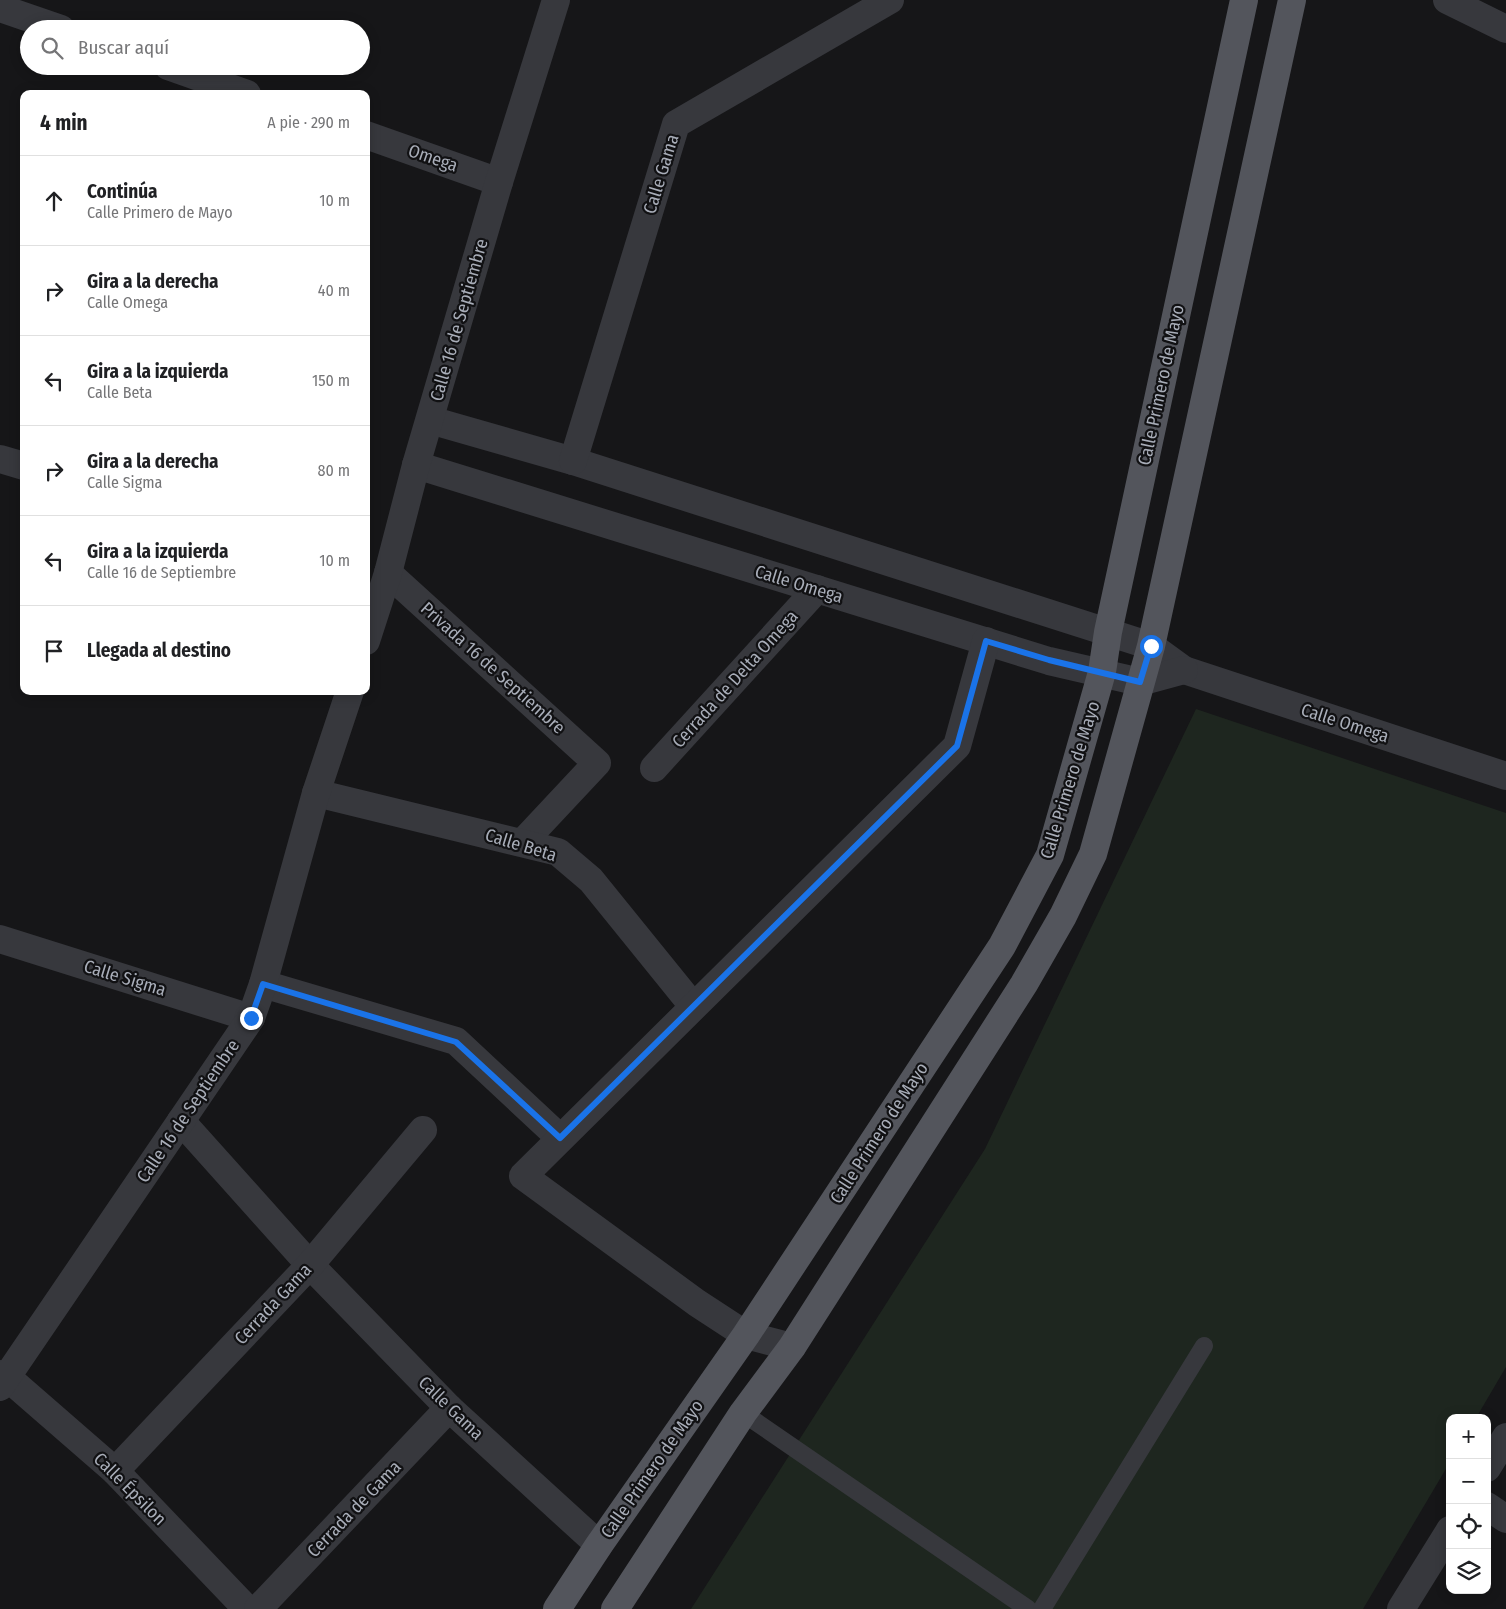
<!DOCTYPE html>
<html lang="es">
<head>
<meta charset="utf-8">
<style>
  :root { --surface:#fff; --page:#f2f2f2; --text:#202124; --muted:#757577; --line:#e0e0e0 }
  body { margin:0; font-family:"Fira Sans Condensed",sans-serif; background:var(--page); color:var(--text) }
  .controls { position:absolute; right:15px; bottom:15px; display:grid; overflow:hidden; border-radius:10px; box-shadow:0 2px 12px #0003 }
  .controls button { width:45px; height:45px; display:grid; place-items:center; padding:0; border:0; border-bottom:1px solid var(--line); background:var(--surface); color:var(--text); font:25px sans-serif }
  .stop { position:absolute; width:15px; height:15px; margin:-11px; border:4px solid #1a73e8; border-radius:50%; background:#fff }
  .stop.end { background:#1a73e8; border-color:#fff; box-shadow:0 1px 5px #0008 }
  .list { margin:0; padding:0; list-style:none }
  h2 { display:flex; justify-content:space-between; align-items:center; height:65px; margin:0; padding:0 20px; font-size:21px }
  h2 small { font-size:16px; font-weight:400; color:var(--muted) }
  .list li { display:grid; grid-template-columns:32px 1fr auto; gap:15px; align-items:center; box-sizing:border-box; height:90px; padding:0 20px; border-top:1px solid var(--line) }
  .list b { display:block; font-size:19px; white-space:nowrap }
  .list p { margin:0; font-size:16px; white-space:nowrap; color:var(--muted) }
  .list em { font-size:16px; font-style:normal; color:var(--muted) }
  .icon { flex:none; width:28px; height:28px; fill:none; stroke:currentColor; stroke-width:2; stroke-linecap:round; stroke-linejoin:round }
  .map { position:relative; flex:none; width:1506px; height:1609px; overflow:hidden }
  .search { position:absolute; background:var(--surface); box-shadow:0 2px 12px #0003; left:20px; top:20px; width:350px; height:55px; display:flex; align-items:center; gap:12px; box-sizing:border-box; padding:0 18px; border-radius:28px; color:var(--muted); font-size:19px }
  .panel { position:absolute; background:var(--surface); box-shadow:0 2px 12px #0003; left:20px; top:90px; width:350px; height:605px; border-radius:10px }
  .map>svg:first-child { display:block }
</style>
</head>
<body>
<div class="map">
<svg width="1506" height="1609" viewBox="0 0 1506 1609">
  <rect width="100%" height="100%" fill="#161618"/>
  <!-- green -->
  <path fill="#1e261f" d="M1196 709 1506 813V1367L1476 1418H1450V1462L1363 1609H691L985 1149Z"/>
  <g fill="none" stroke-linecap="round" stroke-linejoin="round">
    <!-- service -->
    <g stroke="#37383d" stroke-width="18">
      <path d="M743 1413 1028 1609"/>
      <path d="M1042 1609 1204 1346"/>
    </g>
    <!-- minor -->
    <g stroke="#37383d" stroke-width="28">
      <path d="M1447 0 1506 29"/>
      <path d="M0 8 61 29"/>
      <path d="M168 66 247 94"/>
      <path d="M366 135 499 182"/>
      <path d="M430 420 573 461 1151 646 1184 670 1506 776"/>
      <path d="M0 459 24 466"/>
      <path d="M573 461 676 124 890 0"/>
      <path d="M416 465 1049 661 1140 682 1184 670"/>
      <path d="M388 573 597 763 523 842"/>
      <path d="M366 641 388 573 416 465 499 182 556 0"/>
      <path d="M654 768 817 589"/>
      <path d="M316 793 558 852 591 880 693 1006"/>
      <path d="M0 939 251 1018"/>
      <path d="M263 984 456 1041 560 1138"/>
      <path d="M181 1121 310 1265 449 1408 599 1545"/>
      <path d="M792 1347 746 1335 697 1303 523 1176 957 746 986 641"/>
      <path d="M0 1374 7 1377 115 1471 247 1609"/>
      <path d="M0 1387 251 1018 263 984 316 793 350 691"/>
      <path d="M1487 1468 1506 1437"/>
      <path d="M115 1471 310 1265 423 1130"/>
      <path d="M1487 1506 1506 1519"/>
      <path d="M258 1609 449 1408"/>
      <path d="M1401 1609 1450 1530"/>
    </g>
    <!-- primary -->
    <g stroke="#53555c" stroke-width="28">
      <path d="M557 1609 599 1545 746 1335 1002 946 1050 855 1102 672 1108 632 1244 0"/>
      <path d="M615 1609 743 1413 792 1347 1024 984 1063 916 1093 854 1151 646 1292 0"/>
    </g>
  </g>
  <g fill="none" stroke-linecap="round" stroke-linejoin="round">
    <!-- route -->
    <path stroke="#1a73e8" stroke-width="6" d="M251 1018 263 984 456 1042 560 1138 957 746 986 641 1049 660 1140 682 1151 646"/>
  </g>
  <g text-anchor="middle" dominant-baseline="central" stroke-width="4.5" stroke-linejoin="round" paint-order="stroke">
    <!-- street labels -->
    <g font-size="18" fill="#a8adb8" stroke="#111113">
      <text transform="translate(433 158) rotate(19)">Omega</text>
      <text transform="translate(661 174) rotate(-73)">Calle Gama</text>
      <text transform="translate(459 320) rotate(-74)">Calle 16 de Septiembre</text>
      <text transform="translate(1161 385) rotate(-78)">Calle Primero de Mayo</text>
      <text transform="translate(799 584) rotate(17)">Calle Omega</text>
      <text transform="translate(493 668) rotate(42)">Privada 16 de Septiembre</text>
      <text transform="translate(735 679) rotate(-48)">Cerrada de Delta Omega</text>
      <text transform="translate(1345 723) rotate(18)">Calle Omega</text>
      <text transform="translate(1070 780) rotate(-73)">Calle Primero de Mayo</text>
      <text transform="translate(521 845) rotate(17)">Calle Beta</text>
      <text transform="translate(125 978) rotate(17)">Calle Sigma</text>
      <text transform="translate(188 1111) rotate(-56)">Calle 16 de Septiembre</text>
      <text transform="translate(879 1133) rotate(-57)">Calle Primero de Mayo</text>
      <text transform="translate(273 1304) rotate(-47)">Cerrada Gama</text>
      <text transform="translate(451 1408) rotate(44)">Calle Gama</text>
      <text transform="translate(652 1469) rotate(-55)">Calle Primero de Mayo</text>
      <text transform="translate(130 1489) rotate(45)">Calle Épsilon</text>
      <text transform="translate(354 1509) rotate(-46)">Cerrada de Gama</text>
    </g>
  </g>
</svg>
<div class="controls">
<button>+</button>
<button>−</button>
<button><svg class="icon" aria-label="locate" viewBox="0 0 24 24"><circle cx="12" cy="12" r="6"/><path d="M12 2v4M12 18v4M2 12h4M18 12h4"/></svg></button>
<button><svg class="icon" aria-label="layers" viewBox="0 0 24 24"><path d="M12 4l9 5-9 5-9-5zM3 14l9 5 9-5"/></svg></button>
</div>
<div class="stop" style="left:1151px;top:646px"></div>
<div class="stop end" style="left:251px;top:1018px"></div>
<div class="search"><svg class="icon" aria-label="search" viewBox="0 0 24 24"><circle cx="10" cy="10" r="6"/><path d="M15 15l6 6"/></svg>Buscar aquí</div>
<section class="panel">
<h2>4 min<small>A pie · 290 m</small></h2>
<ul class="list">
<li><svg class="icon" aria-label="ahead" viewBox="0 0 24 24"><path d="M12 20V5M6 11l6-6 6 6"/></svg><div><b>Continúa</b><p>Calle Primero de Mayo</p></div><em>10 m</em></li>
<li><svg class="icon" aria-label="right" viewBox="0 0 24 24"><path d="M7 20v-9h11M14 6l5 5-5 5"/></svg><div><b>Gira a la derecha</b><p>Calle Omega</p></div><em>40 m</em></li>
<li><svg class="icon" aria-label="left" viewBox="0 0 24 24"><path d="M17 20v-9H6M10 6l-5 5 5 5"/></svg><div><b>Gira a la izquierda</b><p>Calle Beta</p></div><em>150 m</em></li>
<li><svg class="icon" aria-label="right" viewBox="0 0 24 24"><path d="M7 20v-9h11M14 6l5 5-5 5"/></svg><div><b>Gira a la derecha</b><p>Calle Sigma</p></div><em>80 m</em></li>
<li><svg class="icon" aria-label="left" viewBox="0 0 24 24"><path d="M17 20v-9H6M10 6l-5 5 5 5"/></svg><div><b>Gira a la izquierda</b><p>Calle 16 de Septiembre</p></div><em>10 m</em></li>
<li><svg class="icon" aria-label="arrive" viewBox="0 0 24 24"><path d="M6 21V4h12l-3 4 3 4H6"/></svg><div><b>Llegada al destino</b></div></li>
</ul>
</section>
</div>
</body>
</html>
